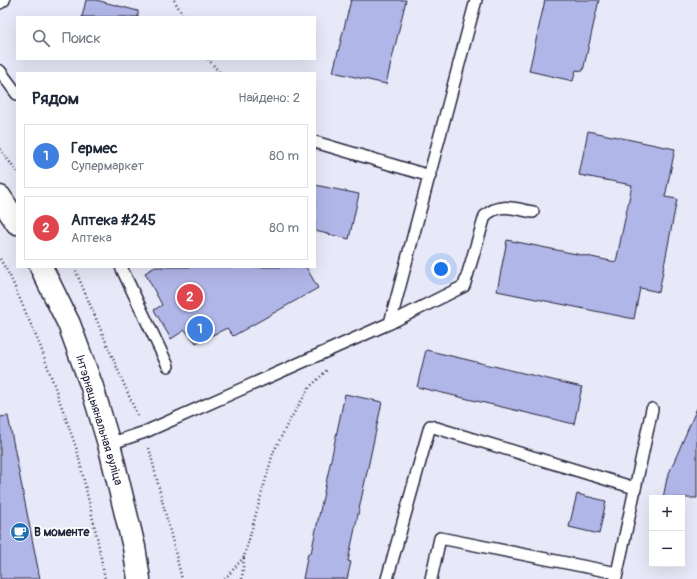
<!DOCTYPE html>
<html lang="ru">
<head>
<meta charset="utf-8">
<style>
  :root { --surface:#fff; --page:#f2f2f3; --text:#1f2937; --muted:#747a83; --line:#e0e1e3; --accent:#1f6fb2 }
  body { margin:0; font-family:Pangolin,sans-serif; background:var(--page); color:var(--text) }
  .controls { position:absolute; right:12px; bottom:12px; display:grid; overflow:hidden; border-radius:0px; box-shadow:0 4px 16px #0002 }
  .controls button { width:36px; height:36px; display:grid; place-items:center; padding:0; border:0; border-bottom:1px solid var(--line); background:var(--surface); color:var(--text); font:20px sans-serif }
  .you { position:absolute; left:441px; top:269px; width:14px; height:14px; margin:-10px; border:3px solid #fff; border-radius:50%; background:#1a73e8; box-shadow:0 0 0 6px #1a73e833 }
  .badge { display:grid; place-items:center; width:26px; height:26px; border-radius:50%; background:var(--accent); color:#fff; font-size:13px; font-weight:700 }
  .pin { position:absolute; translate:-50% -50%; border:2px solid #fff; box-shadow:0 1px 4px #0006 }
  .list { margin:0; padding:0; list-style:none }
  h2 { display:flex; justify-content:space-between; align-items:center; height:52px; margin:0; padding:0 16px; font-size:17px }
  h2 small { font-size:13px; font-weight:400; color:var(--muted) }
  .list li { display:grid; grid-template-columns:26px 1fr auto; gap:12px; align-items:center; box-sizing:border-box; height:64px; margin:0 8px 8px; padding:0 8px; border:1px solid var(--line); border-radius:0px }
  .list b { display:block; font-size:15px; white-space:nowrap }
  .list p { margin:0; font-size:13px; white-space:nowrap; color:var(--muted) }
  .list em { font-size:13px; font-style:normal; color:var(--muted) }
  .icon { flex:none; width:22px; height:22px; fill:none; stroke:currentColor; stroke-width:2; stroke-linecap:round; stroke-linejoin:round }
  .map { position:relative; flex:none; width:697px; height:579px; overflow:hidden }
  .search { position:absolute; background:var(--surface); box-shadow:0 4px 16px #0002; left:16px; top:16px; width:300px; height:44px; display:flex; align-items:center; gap:10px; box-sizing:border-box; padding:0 14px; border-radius:0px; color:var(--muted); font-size:15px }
  .panel { position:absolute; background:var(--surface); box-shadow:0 4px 16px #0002; left:16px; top:72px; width:300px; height:196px; border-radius:0px }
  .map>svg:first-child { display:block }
</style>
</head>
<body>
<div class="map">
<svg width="697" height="579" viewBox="0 0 697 579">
  <rect width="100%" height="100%" fill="#e8e9f8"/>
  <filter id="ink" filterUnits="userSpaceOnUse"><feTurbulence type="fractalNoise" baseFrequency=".025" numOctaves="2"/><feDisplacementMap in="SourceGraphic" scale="8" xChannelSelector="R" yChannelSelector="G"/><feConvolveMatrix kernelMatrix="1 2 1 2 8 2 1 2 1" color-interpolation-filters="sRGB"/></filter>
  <g filter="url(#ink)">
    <!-- building -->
    <g fill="#b1b6e8" stroke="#22223b">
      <path d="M86 0H96L138 11V17H82Z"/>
      <path d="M351 0H406L386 84 333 72Z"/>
      <path d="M545 0H599L583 71 576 70 573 81 529 71Z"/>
      <path d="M588 131 675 149 665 197 677 199 659 292 640 288 634 319 497 291 507 240 616 262 632 185 579 175Z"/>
      <path d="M315 185 359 194 349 239 315 231Z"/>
      <path d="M155 267H306L318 288 233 336 227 328 196 343 185 330 171 339 154 310 162 305 145 273Z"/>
      <path d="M426 350 582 387 574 424 417 387Z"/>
      <path d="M345 394 382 402 348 561 351 562 347 579H303L308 553H311Z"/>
      <path d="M697 408V498H663L667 478Z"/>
      <path d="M8 416 40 579H0V417Z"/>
      <path d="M577 494 606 501 599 534 569 527Z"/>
    </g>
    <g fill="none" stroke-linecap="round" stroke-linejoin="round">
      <!-- service casing -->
      <g stroke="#22223b" stroke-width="14">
        <g id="service">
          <path d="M0 3 4 0"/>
          <path d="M0 71 17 94"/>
          <path d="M315 142 430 176"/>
          <path d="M121 267 168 366"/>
          <path d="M390 323 464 286 485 216C499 202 516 209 533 212"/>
          <path d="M109 444 145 432 390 323 476 0"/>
          <path d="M616 578 652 409"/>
          <path d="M387 579 430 426 635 488"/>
          <path d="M431 579 440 538 617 573"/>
        </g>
      </g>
      <!-- secondary casing -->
      <g stroke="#22223b" stroke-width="25">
        <g id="secondary">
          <path d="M0 197 17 223"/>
          <path d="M41 267 69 324 92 387 109 444 134 547 139 579"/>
        </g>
      </g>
      <!-- path -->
      <g stroke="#22223b" stroke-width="2.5" stroke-dasharray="1 3" stroke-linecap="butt">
        <path d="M174 0 184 17"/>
        <path d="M208 59 220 73"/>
        <path d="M0 149 17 172"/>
        <path d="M0 259 10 276 41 348 77 450 97 537 105 579"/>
        <path d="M74 267 138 417"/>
        <path d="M149 448 182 579"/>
        <path d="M225 579 244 557"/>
        <path d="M242 579 244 557 273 453 288 423 309 388 327 370"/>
      </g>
      <!-- service -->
      <use href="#service" stroke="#fff" stroke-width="11"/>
      <!-- secondary -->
      <use href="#secondary" stroke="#fff" stroke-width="22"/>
    </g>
  </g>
  <!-- icons -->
  <defs>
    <g id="cafe-disc" transform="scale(1)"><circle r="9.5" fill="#1f6fb2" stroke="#fff"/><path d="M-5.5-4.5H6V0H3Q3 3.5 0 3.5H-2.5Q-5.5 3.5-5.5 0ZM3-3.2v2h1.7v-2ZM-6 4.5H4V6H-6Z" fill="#fff"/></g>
  </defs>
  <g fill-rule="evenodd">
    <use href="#cafe-disc" x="20" y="532"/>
  </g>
  <g text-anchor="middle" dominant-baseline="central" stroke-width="3.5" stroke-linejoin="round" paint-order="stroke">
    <!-- street labels -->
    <g font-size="12" fill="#22223b" stroke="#fff">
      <text transform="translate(99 420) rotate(73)">Інтэрнацыянальная вуліца</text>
    </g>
    <!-- poi labels -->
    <g font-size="12" font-weight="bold" fill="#22223b" stroke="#fff" text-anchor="start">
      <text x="34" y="532">В моменте</text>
    </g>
  </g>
</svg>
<div class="controls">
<button>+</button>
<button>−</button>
</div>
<div class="you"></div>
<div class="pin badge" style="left:200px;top:329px;background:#3f7fe0">1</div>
<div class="pin badge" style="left:190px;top:297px;background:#e0444e">2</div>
<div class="search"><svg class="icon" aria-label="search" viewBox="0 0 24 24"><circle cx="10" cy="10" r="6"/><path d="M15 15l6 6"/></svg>Поиск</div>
<section class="panel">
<h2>Рядом<small>Найдено: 2</small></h2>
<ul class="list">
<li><span class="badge" style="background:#3f7fe0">1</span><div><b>Гермес</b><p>Супермаркет</p></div><em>80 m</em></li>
<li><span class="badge" style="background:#e0444e">2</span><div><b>Аптека #245</b><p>Аптека</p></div><em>80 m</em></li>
</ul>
</section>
</div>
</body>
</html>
